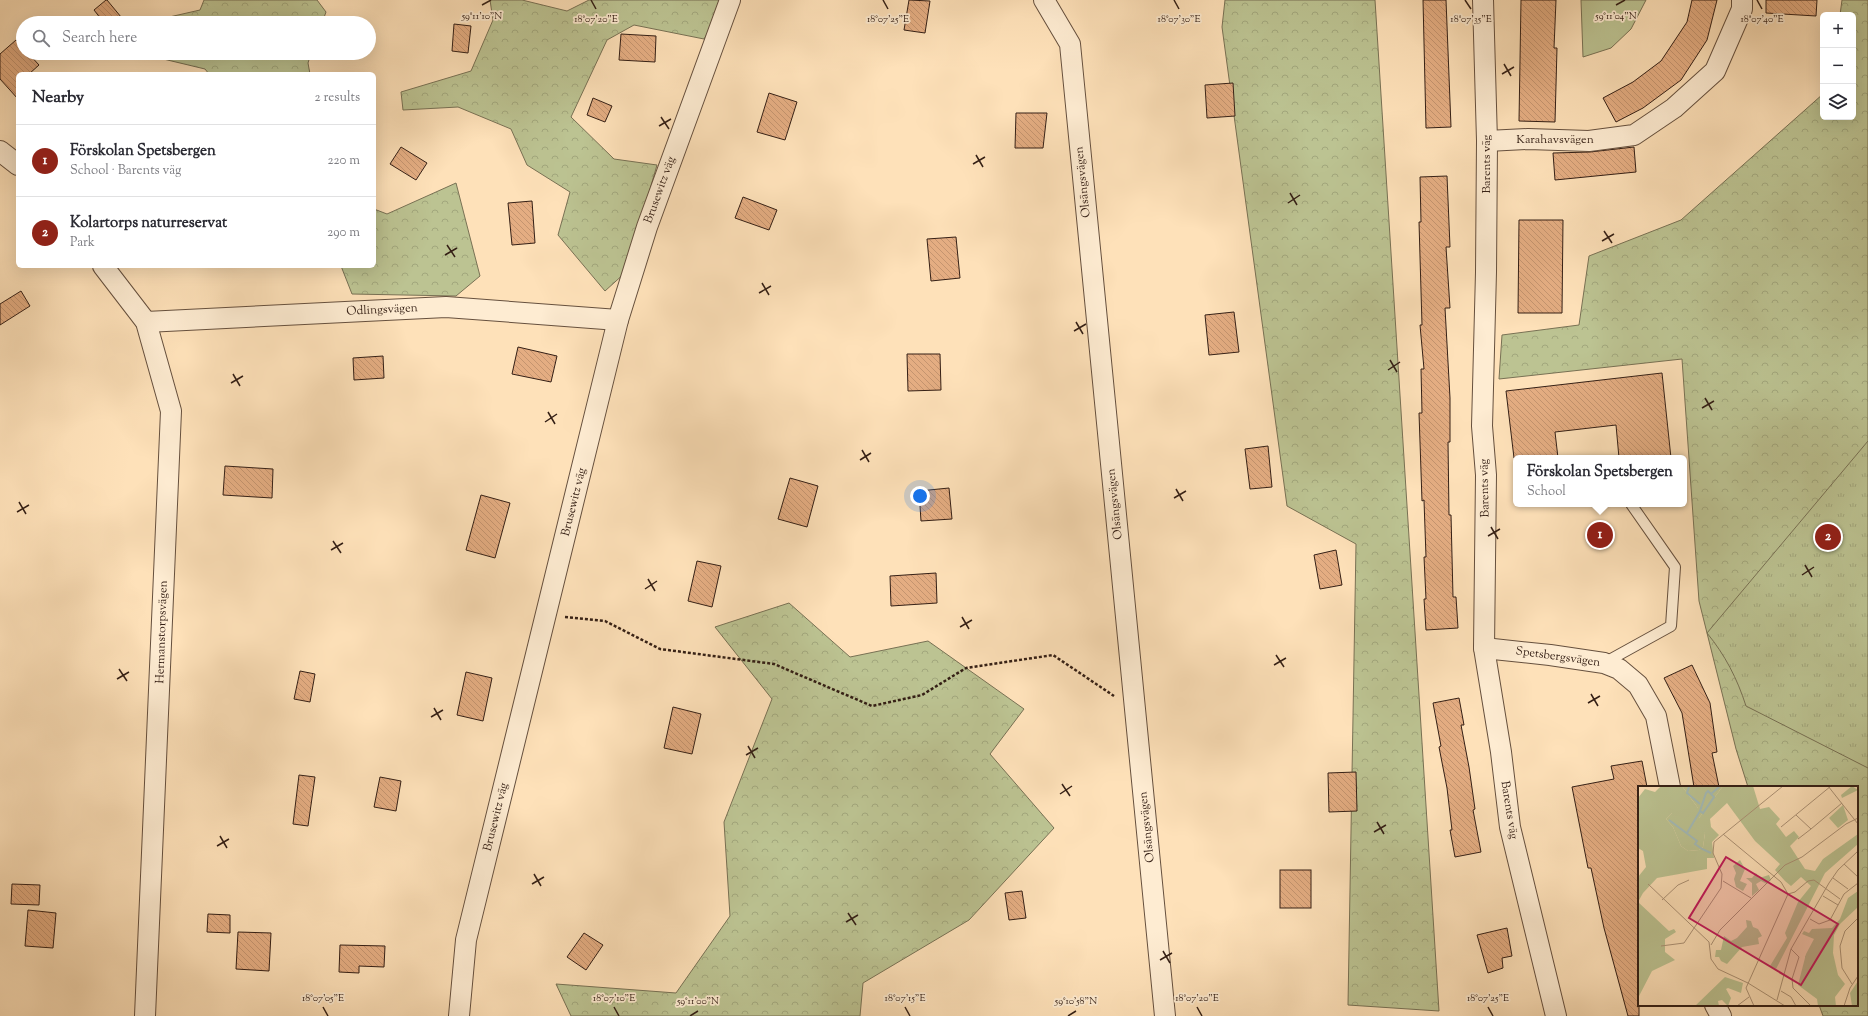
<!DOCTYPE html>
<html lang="en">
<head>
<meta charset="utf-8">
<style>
  :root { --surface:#fff; --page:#f2f2f3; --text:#2b2b33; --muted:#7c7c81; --line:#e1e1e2; --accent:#8f2418 }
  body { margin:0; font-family:"Sorts Mill Goudy",serif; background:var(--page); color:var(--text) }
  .controls { position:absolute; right:12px; top:12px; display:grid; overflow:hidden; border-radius:6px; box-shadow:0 4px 16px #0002 }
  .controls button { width:36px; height:36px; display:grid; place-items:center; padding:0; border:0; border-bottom:1px solid var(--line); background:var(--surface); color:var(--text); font:20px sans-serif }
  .you { position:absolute; left:920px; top:496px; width:14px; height:14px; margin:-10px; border:3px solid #fff; border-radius:50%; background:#1a73e8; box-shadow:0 0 0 6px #1a73e833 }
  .badge { display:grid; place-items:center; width:26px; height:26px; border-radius:50%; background:var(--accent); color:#fff; font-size:13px; font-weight:700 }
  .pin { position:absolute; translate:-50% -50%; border:2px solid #fff; box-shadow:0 1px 4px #0006 }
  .popup { position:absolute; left:1513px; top:455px; width:174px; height:52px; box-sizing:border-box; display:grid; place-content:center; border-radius:6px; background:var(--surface); filter:drop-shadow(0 1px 3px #0005); font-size:13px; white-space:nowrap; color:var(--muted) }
  .popup b { font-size:15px; color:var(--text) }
  .popup::after { content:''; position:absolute; left:50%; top:100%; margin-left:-8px; border:8px solid transparent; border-top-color:var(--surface) }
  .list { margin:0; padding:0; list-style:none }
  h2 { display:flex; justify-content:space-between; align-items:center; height:52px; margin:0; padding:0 16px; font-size:17px }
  h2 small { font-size:13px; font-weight:400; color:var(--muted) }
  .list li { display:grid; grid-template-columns:26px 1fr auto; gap:12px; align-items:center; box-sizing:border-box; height:72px; padding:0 16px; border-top:1px solid var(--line) }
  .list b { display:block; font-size:15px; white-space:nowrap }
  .list p { margin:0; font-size:13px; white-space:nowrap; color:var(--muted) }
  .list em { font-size:13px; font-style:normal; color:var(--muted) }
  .icon { flex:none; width:22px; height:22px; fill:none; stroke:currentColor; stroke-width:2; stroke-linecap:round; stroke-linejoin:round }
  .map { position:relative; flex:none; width:1868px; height:1016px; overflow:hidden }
  .search { position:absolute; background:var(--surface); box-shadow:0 4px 16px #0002; left:16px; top:16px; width:360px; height:44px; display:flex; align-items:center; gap:10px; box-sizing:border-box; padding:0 14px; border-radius:22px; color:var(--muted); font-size:15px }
  .panel { position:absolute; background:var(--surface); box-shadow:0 4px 16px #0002; left:16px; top:72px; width:360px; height:196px; border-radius:6px }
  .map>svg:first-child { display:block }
</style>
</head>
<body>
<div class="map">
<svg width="1868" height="1016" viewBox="0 0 1868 1016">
  <defs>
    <pattern id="forest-crowns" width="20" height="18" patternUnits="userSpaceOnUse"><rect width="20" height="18" fill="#bcc392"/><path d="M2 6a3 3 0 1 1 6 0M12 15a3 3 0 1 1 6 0" fill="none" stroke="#a2a77d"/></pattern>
    <pattern id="park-tufts" width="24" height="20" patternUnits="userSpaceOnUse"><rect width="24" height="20" fill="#bcc392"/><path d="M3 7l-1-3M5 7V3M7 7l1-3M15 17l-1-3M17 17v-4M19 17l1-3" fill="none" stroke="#a2a77d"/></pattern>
    <pattern id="building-back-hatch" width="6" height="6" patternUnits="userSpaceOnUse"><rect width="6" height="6" fill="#e4ad82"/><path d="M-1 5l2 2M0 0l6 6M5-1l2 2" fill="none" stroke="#c4946f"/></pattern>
  </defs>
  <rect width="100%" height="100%" fill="#fee1b9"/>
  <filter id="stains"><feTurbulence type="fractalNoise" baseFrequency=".005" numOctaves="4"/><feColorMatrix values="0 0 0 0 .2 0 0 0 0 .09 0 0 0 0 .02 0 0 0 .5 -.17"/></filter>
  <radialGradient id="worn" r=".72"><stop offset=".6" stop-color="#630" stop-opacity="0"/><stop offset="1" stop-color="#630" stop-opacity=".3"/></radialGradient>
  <!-- grass -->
  <path fill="#bcc392" stroke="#787154" d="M1581 0H1646L1631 29 1611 48 1583 57Z"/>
  <!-- forest -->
  <g fill="url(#forest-crowns)" stroke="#787154">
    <path d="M204 0H317L326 12 322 23H143L200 10Z"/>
    <path d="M490 0H522L567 11 589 0H723V9L704 39 634 25 607 40 571 117 614 159 657 165 626 272 605 291 558 235 570 192 527 165 511 129 458 107 403 110 401 92 471 71 493 20Z"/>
    <path d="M1225 0H1375L1439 1011 1348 1005 1356 544 1287 506 1222 27Z"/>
    <path d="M1842 0H1868V1016H1823L1819 1005H1857V787H1748L1736 749 1699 601 1682 359 1499 379 1502 335 1579 325 1589 256 1681 220 1823 94V117H1853V15H1840Z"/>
    <path d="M153 53H311L308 63 310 74H209L205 69 155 57Z"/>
    <path d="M456 183 480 276 456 296 352 294 341 266H374V209L387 214Z"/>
    <path d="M789 603 850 657 928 641 1024 709 990 754 1054 828 969 920 863 983 860 1016H571L556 984 676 993 730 916 724 822 772 699 715 627Z"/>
  </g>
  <!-- park -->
  <path fill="url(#park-tufts)" stroke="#787154" d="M1868 441V768L1746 706C1737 678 1725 655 1707 633Z"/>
  <!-- building -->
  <g fill="url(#building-back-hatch)" stroke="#341f15">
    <path d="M106 0H107L126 23H104L94 10Z"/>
    <path d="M909 0 930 1 925 33 904 30Z"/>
    <path d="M1423 0H1446L1451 127 1426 128Z"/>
    <path d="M1521 0H1556L1554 48H1557L1555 122 1519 121Z"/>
    <path d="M1692 0H1717L1707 40 1681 80 1643 108 1616 122 1603 98 1633 82 1661 61 1687 22Z"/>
    <path d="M1766 0H1817L1816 16 1766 13Z"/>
    <path d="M454 24 471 26 468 53 452 51Z"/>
    <path d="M621 34 656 36 655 62 619 60Z"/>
    <path d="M16 40 23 47V53H28L39 65 29 74H18V99L0 79V54Z"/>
    <path d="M1233 83 1235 116 1207 118 1205 85Z"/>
    <path d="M769 93 797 102 785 140 757 132Z"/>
    <path d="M593 98 612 106 605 122 587 115Z"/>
    <path d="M1016 113H1047L1043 148H1015Z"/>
    <path d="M401 147 427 163 416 180 390 164Z"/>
    <path d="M1634 147 1636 172 1555 180 1553 153 1590 152Z"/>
    <path d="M1447 176 1450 247H1446L1450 308H1445L1450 398V442H1448L1449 515H1451L1453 597H1456L1458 628 1426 630 1424 599H1426L1424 557H1426L1424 500 1422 501 1420 442 1419 413H1422L1421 369H1424L1420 325H1422L1419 222H1421L1420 177Z"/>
    <path d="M743 197 777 210 769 230 735 218Z"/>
    <path d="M532 201 535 243 512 245 508 203Z"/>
    <path d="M1519 220H1563L1562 313H1518Z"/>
    <path d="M956 237 960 278 931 281 927 239Z"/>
    <path d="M21 291 30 306 0 325V304Z"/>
    <path d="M1234 312 1239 352 1209 355 1205 315Z"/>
    <path d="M518 347 557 356 551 382 512 374Z"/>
    <path d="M907 354H940L941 390 908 391Z"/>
    <path d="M383 356 384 378 354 380 353 358Z"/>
    <path d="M1662 373 1671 458H1619L1616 425 1555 432 1558 458H1514L1506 391Z"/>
    <path d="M1268 446 1272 487 1250 489 1245 449Z"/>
    <path d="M225 466 273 469 272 498 223 495Z"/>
    <path d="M790 478 818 486 807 527 778 519Z"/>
    <path d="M949 488 952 519 921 521 919 491Z"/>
    <path d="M481 495 510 503 495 558 466 550Z"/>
    <path d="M1336 550 1342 585 1320 589 1314 555Z"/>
    <path d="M697 561 721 566 712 607 688 601Z"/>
    <path d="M936 573 937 603 891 606 890 576Z"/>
    <path d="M1692 665 1710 703 1717 752 1712 753 1719 787H1694L1682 713 1664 678Z"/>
    <path d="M300 671 315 674 310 702 294 699Z"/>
    <path d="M466 672 492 678 483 721 457 715Z"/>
    <path d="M1459 698 1464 725H1461L1469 767 1475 809 1473 810 1481 852 1455 857 1450 830H1452L1447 788 1439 747 1441 746 1433 703Z"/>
    <path d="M673 707 701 714 692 754 664 748Z"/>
    <path d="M1642 761 1647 787H1639V1016H1628L1604 928 1591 868H1588L1572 787 1614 779 1611 766Z"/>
    <path d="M1356 772 1357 811 1329 812 1328 773Z"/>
    <path d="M299 775 315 777 308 826 293 824Z"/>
    <path d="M380 777 401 781 396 811 374 807Z"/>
    <rect x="1280" y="870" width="31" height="38"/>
    <path d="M12 884 40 885 39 905 11 904Z"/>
    <path d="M1022 891 1026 918 1009 920 1005 893Z"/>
    <path d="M28 910 56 913 53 948 25 946Z"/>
    <path d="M208 914 230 915V933L207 932Z"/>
    <path d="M1507 928 1512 956 1502 958 1503 968 1488 973 1477 935Z"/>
    <path d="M238 932 271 933 269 971 236 969Z"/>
    <path d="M584 933 603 945 586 970 567 957Z"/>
    <path d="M340 945 385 946 384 967 359 966V973L339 972Z"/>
  </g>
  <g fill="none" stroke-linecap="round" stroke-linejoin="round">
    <!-- service casing -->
    <g stroke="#66503e" stroke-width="12">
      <path id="service" d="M1604 663 1671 626 1675 567 1631 504"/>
    </g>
    <!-- minor casing -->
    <g stroke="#66503e" stroke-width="22">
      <g id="minor">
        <path d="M1044 0 1070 44 1165 1016"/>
        <path d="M1483 0 1487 141 1486 272 1482 426 1486 475 1484 648 1501 752 1510 827 1556 1016"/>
        <path d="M1487 141 1528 139 1589 141 1634 135 1674 108 1715 71 1742 9V0"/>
        <path d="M0 151 18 165"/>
        <path d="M103 266 146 322 171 411 145 1016"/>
        <path d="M146 322 446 307 618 320"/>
        <path d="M1484 648 1550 655 1604 663 1619 669 1638 685 1656 716 1670 787"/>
        <path d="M1715 1005 1721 1016"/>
        <path d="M459 1016 466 940 618 320 647 227 730 0"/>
      </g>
    </g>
    <!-- path -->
    <path stroke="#341f15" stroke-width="2.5" stroke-dasharray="3 2" stroke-linecap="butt" d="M565 617 605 621 660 649 774 664 872 706 922 695 966 668 1053 655 1114 696"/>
    <!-- service -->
    <use href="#service" stroke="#feecd2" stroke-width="10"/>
    <!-- minor -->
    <use href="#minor" stroke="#feecd2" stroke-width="20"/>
  </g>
  <!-- ticks -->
  <path fill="none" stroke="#341f15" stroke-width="1.5" d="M591 0 596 9M883 0 888 9M1174 0 1179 9M1465 0 1471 9M1757 0 1762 9M482 5 491 0M1616 5 1625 0M1504 64 1511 76M1502 74 1514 67M661 117 669 129M659 126 671 119M976 155 983 167M973 164 985 157M1290 193 1297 205M1288 203 1300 195M1604 231 1612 243M1602 241 1614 234M447 245 455 257M445 255 457 248M762 283 769 295M759 293 771 286M1076 322 1083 334M1074 331 1086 324M1390 360 1397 372M1388 370 1400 362M233 374 240 386M231 383 243 376M1705 398 1712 410M1702 408 1714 401M548 412 555 424M545 422 557 414M862 450 869 462M860 460 871 453M1176 489 1183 501M1174 498 1186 491M19 502 26 514M17 512 29 505M1491 527 1498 539M1488 536 1500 529M333 541 341 553M331 550 343 543M1805 565 1812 577M1802 575 1814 567M648 579 655 591M645 589 657 581M962 617 969 629M960 627 972 620M1276 655 1284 667M1274 665 1286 658M119 669 127 681M117 679 129 672M1591 694 1598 706M1588 703 1600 696M434 708 441 720M431 717 443 710M748 746 755 758M746 755 758 748M1062 784 1070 796M1060 794 1072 786M1377 822 1384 834M1374 832 1386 825M220 836 227 848M217 846 229 839M534 874 541 886M532 884 544 877M848 913 856 925M846 922 858 915M1163 951 1170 963M1160 960 1172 953M323 1007 328 1016M614 1007 619 1016M905 1007 910 1016M1197 1007 1202 1016M1488 1007 1493 1016M690 1016 698 1011M1068 1016 1076 1011"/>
  <g text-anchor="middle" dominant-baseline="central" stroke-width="3.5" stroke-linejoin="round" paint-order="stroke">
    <!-- street labels -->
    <g font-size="12" fill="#341f15" stroke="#feecd2">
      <text x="1555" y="140">Karahavsvägen</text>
      <text transform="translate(1487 164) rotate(-90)">Barents väg</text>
      <text transform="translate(1083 182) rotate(-96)">Olsängsvägen</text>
      <text transform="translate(660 190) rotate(-70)">Brusewitz väg</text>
      <text transform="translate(382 310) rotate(-3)">Odlingsvägen</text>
      <text transform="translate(1485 488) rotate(-91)">Barents väg</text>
      <text transform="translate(574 502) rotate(-76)">Brusewitz väg</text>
      <text transform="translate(1115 504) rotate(-96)">Olsängsvägen</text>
      <text transform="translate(162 632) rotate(-88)">Hermanstorpsvägen</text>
      <text transform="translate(1558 657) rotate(8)">Spetsbergsvägen</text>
      <text transform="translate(1509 810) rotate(81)">Barents väg</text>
      <text transform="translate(496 817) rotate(-76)">Brusewitz väg</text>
      <text transform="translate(1147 827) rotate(-96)">Olsängsvägen</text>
    </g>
  </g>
  <!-- overview -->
  <g transform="translate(1638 786)">
    <rect width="220" height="220" fill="#fee1b9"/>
    <path d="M44 0H85L61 32 67 47 65 61 61 64 50 65 43 60 35 41 28 33 34 27 60 22Z" fill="#bcc392"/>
    <path d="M23 0H44L60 22 55 29 43 33 34 27 28 33 35 41 43 60 50 65 61 64 65 61 67 47 58 40 61 32 85 0H115L122 23 131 21 142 33 138 38 148 51 156 45 161 51 152 60 167 83 177 85 185 73 220 48V58L187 87 138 183 132 180 149 152 147 147 160 116 173 100 163 91 153 100 147 95 137 84 142 78 117 55 89 17 72 33 73 41 81 49 74 56 76 72H69V83L19 92 5 107 0 116 31 145 36 143 38 146 27 153V166L37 174 14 185 0 212V91L8 81 5 65 0 62V12L7 3 17 6ZM214 0 220 4 204 12 203 9ZM205 19 210 34 200 42 191 32ZM102 74 107 83 102 95 109 98 105 105 98 101 96 93 98 87 95 80ZM118 87 121 92 131 89 133 94 129 98 123 95 118 98 121 104 114 110V97L108 92H114ZM220 105V121L202 138 196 149 195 167 200 189 207 198 197 211 198 220H180L179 213 160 199 168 168 176 153 164 148 166 145 171 147 174 143 194 142 202 133 210 112ZM108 134 113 135 115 141 120 143 124 150 120 152 121 158 104 161 89 178 83 175 81 171H77L78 164H83L86 150 93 155 99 152 109 141ZM87 191 105 197 103 207 90 202 88 203 93 212 90 220 84 214 80 215 81 220H57ZM220 195V220H214L212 207Z" fill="#bcc392"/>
    <path d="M187 163 190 165 196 183 200 206H193L179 196 167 176V170Z" fill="#bcc392"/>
    <path fill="none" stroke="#a3bbb8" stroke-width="2" d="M51 1 49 7 62 18M62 25 65 27 76 11 73 8 82 0M31 34 59 55 57 58 64 63 73 67M49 47 62 25 68 7 70 5 73 8"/>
    <path fill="none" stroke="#ad9377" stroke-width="1" d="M190 0 220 38M158 29 173 43 160 53M143 41 193 0M173 43 204 17M85 48 143 96 150 108 108 202 116 220M206 78 220 91M195 92 210 103M85 95 113 112M10 98 71 156 73 173 80 183 110 197 147 220M150 108 157 106 170 95 176 94 202 113M185 110 200 119M24 114 40 99 51 94M172 133 181 138 192 134 206 108 220 97M220 152V167M73 159 82 144 147 79 164 71 208 38 220 32M23 160 46 157 83 102 84 88 75 67 76 56 145 0M153 163 161 171 154 193 155 202 173 220M214 198 204 182 202 160 207 145 220 132M143 205 153 211 158 220M139 214 153 163 191 97 200 84 220 65M99 220 111 211M206 220 212 202 220 190"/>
    <path fill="#c2185b" fill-opacity="0.15" stroke="#c2185b" stroke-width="2" d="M88 71 200 138 163 199 51 132Z"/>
    <rect width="220" height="220" fill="none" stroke="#341f15" stroke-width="2"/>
  </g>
  <g font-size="10" text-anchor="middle" fill="#341f15" stroke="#feecd2" stroke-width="3.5" stroke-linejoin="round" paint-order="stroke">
    <text x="482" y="19">59°11'10"N</text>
    <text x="1616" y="19">59°11'04"N</text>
    <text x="596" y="22">18°07'20"E</text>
    <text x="888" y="22">18°07'25"E</text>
    <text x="1179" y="22">18°07'30"E</text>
    <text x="1471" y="22">18°07'35"E</text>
    <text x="1762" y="22">18°07'40"E</text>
    <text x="323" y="1001">18°07'05"E</text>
    <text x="614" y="1001">18°07'10"E</text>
    <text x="905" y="1001">18°07'15"E</text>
    <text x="1197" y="1001">18°07'20"E</text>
    <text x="1488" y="1001">18°07'25"E</text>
    <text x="698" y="1004">59°11'00"N</text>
    <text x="1076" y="1004">59°10'58"N</text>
  </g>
  <rect width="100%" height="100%" filter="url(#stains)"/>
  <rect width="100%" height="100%" fill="url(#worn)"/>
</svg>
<div class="controls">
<button>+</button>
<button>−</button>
<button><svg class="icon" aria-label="layers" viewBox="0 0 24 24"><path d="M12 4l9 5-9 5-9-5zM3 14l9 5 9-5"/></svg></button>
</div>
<div class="you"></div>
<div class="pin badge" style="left:1600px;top:535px">1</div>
<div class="popup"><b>Förskolan Spetsbergen</b>School</div>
<div class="pin badge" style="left:1828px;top:537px">2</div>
<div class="search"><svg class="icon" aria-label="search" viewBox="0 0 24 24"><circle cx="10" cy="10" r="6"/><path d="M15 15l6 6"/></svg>Search here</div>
<section class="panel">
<h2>Nearby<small>2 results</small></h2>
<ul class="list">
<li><span class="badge">1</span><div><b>Förskolan Spetsbergen</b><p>School · Barents väg</p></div><em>220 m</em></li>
<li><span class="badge">2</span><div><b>Kolartorps naturreservat</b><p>Park</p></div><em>290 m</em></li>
</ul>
</section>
</div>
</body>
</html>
